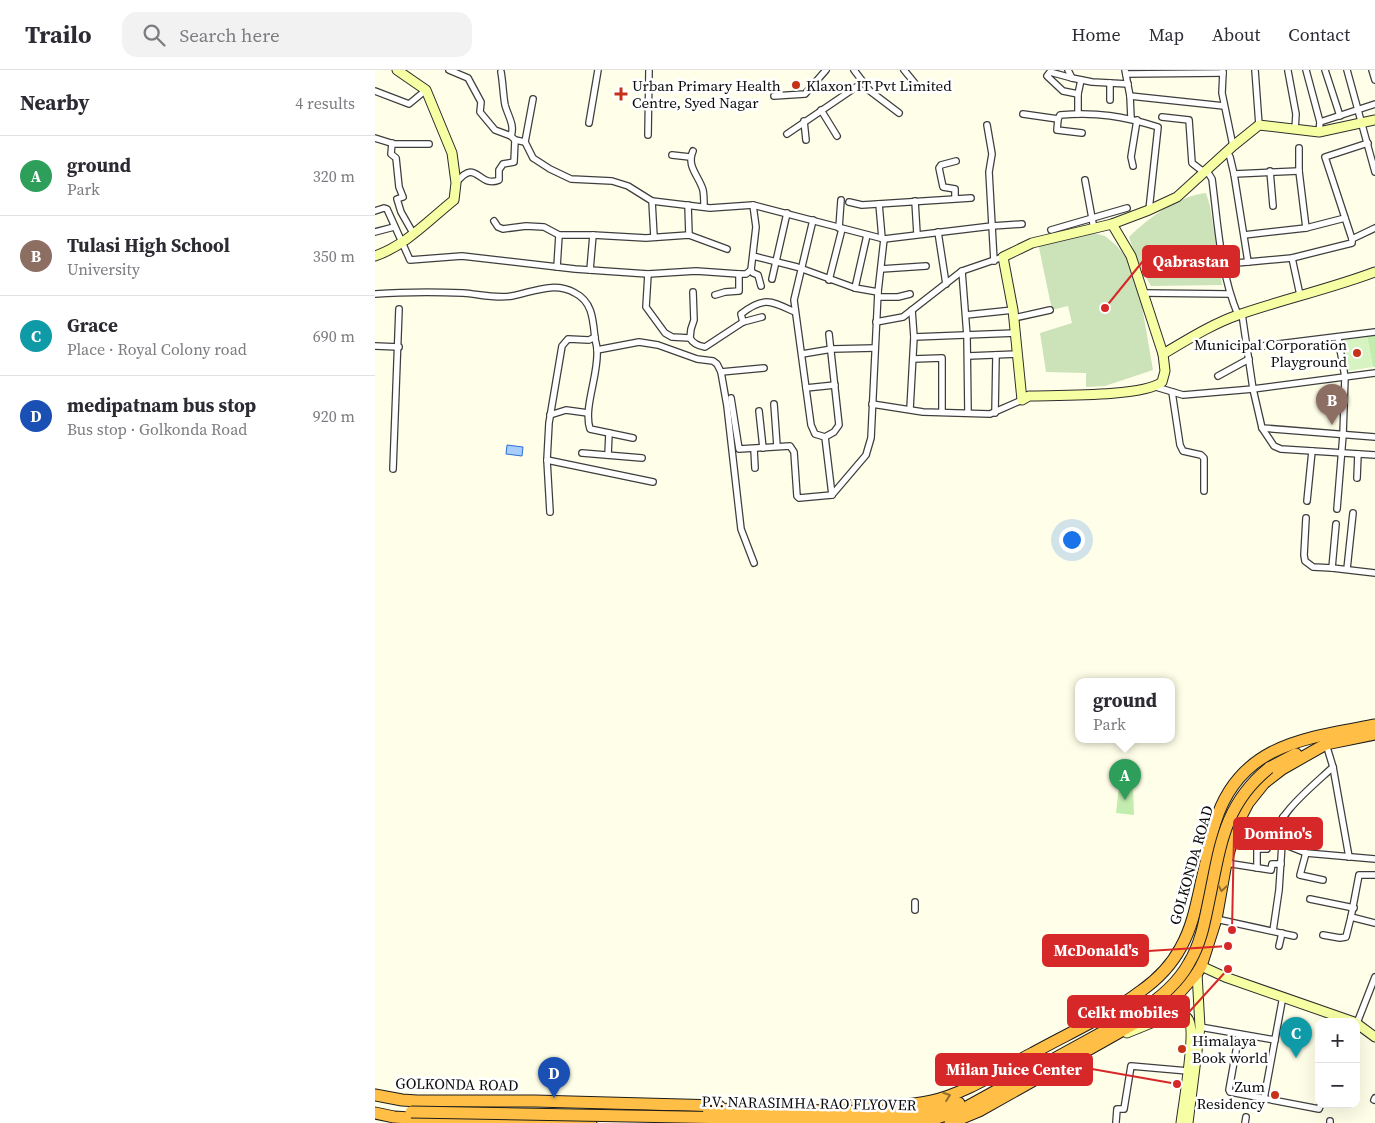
<!DOCTYPE html>
<html lang="en">
<head>
<meta charset="utf-8">
<style>
  :root { --surface:#fff; --page:#f2f2f3; --text:#2b2b33; --muted:#7c7c81; --line:#e1e1e2; --accent:#db2777 }
  body { margin:0; font-family:"Source Serif 4",serif; background:var(--page); color:var(--text) }
  .controls { position:absolute; right:15px; bottom:15px; display:grid; overflow:hidden; border-radius:10px; box-shadow:0 5px 20px #0002 }
  .controls button { width:45px; height:45px; display:grid; place-items:center; padding:0; border:0; border-bottom:1px solid var(--line); background:var(--surface); color:var(--text); font:25px sans-serif }
  .you { position:absolute; left:696px; top:469px; width:18px; height:18px; margin:-12px; border:4px solid #fff; border-radius:50%; background:#1a73e8; box-shadow:0 0 0 8px #1a73e833 }
  .badge { display:grid; place-items:center; width:32px; height:32px; border-radius:50%; background:var(--accent); color:#fff; font-size:16px; font-weight:700 }
  .pin { position:absolute; translate:-50% -41px; filter:drop-shadow(0 1px 2px #0008) }
  .pin::after { content:''; position:absolute; top:26px; width:18px; height:15px; background:inherit; clip-path:polygon(0 0,100% 0,50% 100%) }
  .popup { position:absolute; left:700px; top:608px; width:100px; height:65px; box-sizing:border-box; display:grid; place-content:center; border-radius:10px; background:var(--surface); filter:drop-shadow(0 1px 4px #0005); font-size:16px; white-space:nowrap; color:var(--muted) }
  .popup b { font-size:19px; color:var(--text) }
  .popup::after { content:''; position:absolute; left:50%; top:100%; margin-left:-10px; border:10px solid transparent; border-top-color:var(--surface) }
  .list { margin:0; padding:0; list-style:none }
  h2 { display:flex; justify-content:space-between; align-items:center; height:65px; margin:0; padding:0 20px; font-size:21px }
  h2 small { font-size:16px; font-weight:400; color:var(--muted) }
  .list li { display:grid; grid-template-columns:32px 1fr auto; gap:15px; align-items:center; box-sizing:border-box; height:80px; padding:0 20px; border-top:1px solid var(--line) }
  .list b { display:block; font-size:19px; white-space:nowrap }
  .list p { margin:0; font-size:16px; white-space:nowrap; color:var(--muted) }
  .list em { font-size:16px; font-style:normal; color:var(--muted) }
  .icon { flex:none; width:28px; height:28px; fill:none; stroke:currentColor; stroke-width:2; stroke-linecap:round; stroke-linejoin:round }
  .map { position:relative; flex:none; width:1000px; height:1053px; overflow:hidden }
  header { display:flex; align-items:center; gap:30px; box-sizing:border-box; height:70px; padding:0 25px; background:var(--surface); border-bottom:1px solid var(--line) }
  header strong { font-size:24px }
  nav { display:flex; gap:28px; margin-inline-start:auto; font-size:18px }
  .search { width:350px; height:45px; background:var(--page); display:flex; align-items:center; gap:12px; box-sizing:border-box; padding:0 18px; border-radius:15px; color:var(--muted); font-size:19px }
  main { display:flex }
  aside { flex:1; background:var(--surface) }
  .map>svg:first-child { display:block }
</style>
</head>
<body>
<header>
<strong>Trailo</strong>
<div class="search"><svg class="icon" aria-label="search" viewBox="0 0 24 24"><circle cx="10" cy="10" r="6"/><path d="M15 15l6 6"/></svg>Search here</div>
<nav><a>Home</a><a>Map</a><a>About</a><a>Contact</a></nav>
</header>
<main>
<aside>
<h2>Nearby<small>4 results</small></h2>
<ul class="list">
<li><span class="badge" style="background:#2e9e5b">A</span><div><b>ground</b><p>Park</p></div><em>320 m</em></li>
<li><span class="badge" style="background:#8d6e63">B</span><div><b>Tulasi High School</b><p>University</p></div><em>350 m</em></li>
<li><span class="badge" style="background:#0f9aa8">C</span><div><b>Grace</b><p>Place · Royal Colony road</p></div><em>690 m</em></li>
<li><span class="badge" style="background:#1a4fb4">D</span><div><b>medipatnam bus stop</b><p>Bus stop · Golkonda Road</p></div><em>920 m</em></li>
</ul>
</aside>
<div class="map">
<svg width="1000" height="1053" viewBox="0 0 1000 1053">
  <rect width="100%" height="100%" fill="#ffffe9"/>
  <!-- green -->
  <g fill="#c3ecaf">
    <path d="M1000 265V297H998L992 267Z"/>
    <path d="M744 716 758 717 759 745 741 743Z"/>
  </g>
  <!-- cemetery -->
  <g fill="#cce2b9">
    <path d="M831 123 835 136 847 215 776 216 762 191 754 167C773 148 803 126 831 123Z"/>
    <path d="M715 162 730 166 741 175 750 186 762 207 778 300 730 316 711 317V303L671 302 665 263 697 253 693 236 677 240 663 173Z"/>
  </g>
  <!-- pitch -->
  <path fill="#d8f3c2" d="M992 267 998 297 973 301 967 270Z"/>
  <!-- water -->
  <path fill="#a8ccfc" stroke="#2970d9" d="M132 375 148 377 147 386 131 384Z"/>
  <g fill="none" stroke-linecap="round" stroke-linejoin="round">
    <!-- street casing -->
    <g stroke="#3e3e3e" stroke-width="8">
      <g id="street">
        <path d="M74 0 93 8 106 32 105 42 120 60 136 66 140 70 150 72"/>
        <path d="M479 0 495 21 524 43"/>
        <path d="M529 0 543 17"/>
        <path d="M693 0 697 8 717 12 753 14"/>
        <path d="M750 0 755 26 756 48"/>
        <path d="M880 0 884 55"/>
        <path d="M931 0 945 52 944 62"/>
        <path d="M950 0 965 46"/>
        <path d="M972 0 1000 102"/>
        <path d="M997 0 1000 10"/>
        <path d="M913 1 921 44 920 60"/>
        <path d="M126 2C128 13 128 24 130 35 133 46 140 55 136 66"/>
        <path d="M848 2 847 23 858 76"/>
        <path d="M751 4 848 3"/>
        <path d="M697 8 675 2 672 6 688 21 703 24"/>
        <path d="M0 21 34 34 51 20"/>
        <path d="M399 26 430 24 451 0"/>
        <path d="M755 26 849 36"/>
        <path d="M158 29 150 72 158 88 175 99 196 109 237 111 253 116 277 131 335 138 378 135 509 169 617 156 647 154"/>
        <path d="M735 30V13"/>
        <path d="M446 40 462 66"/>
        <path d="M648 44 683 49 685 45C722 42 748 46 783 57L774 140"/>
        <path d="M703 44V24L706 10"/>
        <path d="M787 47 814 50 817 93 826 100 832 101 837 109C843 155 845 202 863 245"/>
        <path d="M683 49 682 60 707 63"/>
        <path d="M429 51 431 70"/>
        <path d="M945 52 1000 34"/>
        <path d="M214 53 223 0"/>
        <path d="M612 55 617 84 614 102 619 191"/>
        <path d="M412 64 487 13"/>
        <path d="M273 65 274 0"/>
        <path d="M0 68 19 74H54"/>
        <path d="M17 73 16 84 21 88 24 117 28 127 22 129 26 142 38 163"/>
        <path d="M993 73 950 87 977 169 1000 158"/>
        <path d="M924 78V101L931 158"/>
        <path d="M318 81C311 96 324 106 328 120 329 125 329 131 329 137"/>
        <path d="M852 82 855 87 859 104 873 192 917 188 977 173V169"/>
        <path d="M297 85 315 87"/>
        <path d="M758 96 756 87 762 50"/>
        <path d="M895 101 898 136"/>
        <path d="M859 104 924 101"/>
        <path d="M710 110 719 159"/>
        <path d="M81 113C102 86 103 119 124 110V100L128 94 139 92 140 70"/>
        <path d="M580 128V119L568 117 564 98 566 95 581 91"/>
        <path d="M277 131 279 167"/>
        <path d="M540 131 542 164"/>
        <path d="M474 132 487 135 596 128"/>
        <path d="M504 134 507 168"/>
        <path d="M313 135 314 165"/>
        <path d="M0 141 9 138 12 139 35 190 87 186 200 199 273 204 321 201 364 204H371L376 200"/>
        <path d="M438 150 419 230 436 355 440 364 450 367 459 362 464 355 454 264"/>
        <path d="M119 151 123 157 128 159 151 156 169 157 184 165H218L271 168 314 165 352 179"/>
        <path d="M464 158 466 130"/>
        <path d="M676 160 752 138"/>
        <path d="M0 162 19 157"/>
        <path d="M563 162 571 214"/>
        <path d="M869 165 931 158 970 148"/>
        <path d="M378 186 422 197 480 218 503 222"/>
        <path d="M917 188 925 225"/>
        <path d="M848 194 873 192"/>
        <path d="M182 197 184 165"/>
        <path d="M506 199 551 196"/>
        <path d="M215 200 218 165"/>
        <path d="M376 200 381 157 378 135"/>
        <path d="M376 200 378 203 383 205 386 216"/>
        <path d="M587 201 592 266 593 343"/>
        <path d="M273 204 271 237 290 263 297 267 315 268C318 274 324 276 330 277L368 252 387 247"/>
        <path d="M397 209 412 143"/>
        <path d="M454 210 467 159"/>
        <path d="M480 218 492 165"/>
        <path d="M769 223 854 224"/>
        <path d="M0 224C29 222 58 222 88 223 103 224 121 229 137 226 158 222 179 211 200 223 218 232 218 251 220 269 221 273 222 276 222 280 224 304 208 338 215 359L258 368"/>
        <path d="M340 225 350 222 364 221V204"/>
        <path d="M503 227H523L535 224"/>
        <path d="M867 244 878 319 887 358 1000 367"/>
        <path d="M591 245 638 240"/>
        <path d="M639 248 675 240"/>
        <path d="M368 252 366 244C389 226 396 231 420 242"/>
        <path d="M501 252 528 247 587 201 628 187"/>
        <path d="M539 267 641 263"/>
        <path d="M315 268 316 259 319 250 318 222"/>
        <path d="M0 276 24 277"/>
        <path d="M872 278 1000 262"/>
        <path d="M222 280 264 272 283 275 322 289 338 291 342 294 346 302 352 336 366 459 379 493"/>
        <path d="M427 284 457 279 500 278"/>
        <path d="M593 286 643 284"/>
        <path d="M538 289 567 288V342"/>
        <path d="M346 302 389 298"/>
        <path d="M843 306 874 289"/>
        <path d="M781 317 808 325 878 319 1000 303"/>
        <path d="M431 318 460 315"/>
        <path d="M797 322 805 375 808 381 826 385 829 388V421"/>
        <path d="M356 328 364 379 415 376 419 382 422 426 424 428 457 425 491 385 496 368 503 222 509 169"/>
        <path d="M399 334 402 376"/>
        <path d="M497 334 548 342 615 344 647 330"/>
        <path d="M535 339 539 267 537 240"/>
        <path d="M384 341 388 378"/>
        <path d="M620 343 621 285"/>
        <path d="M175 345 191 340 213 343"/>
        <path d="M887 358 899 376 906 379 1000 385"/>
        <path d="M450 367 457 425"/>
        <path d="M379 379 380 398"/>
        <path d="M207 383 267 388"/>
        <path d="M233 385 234 363"/>
        <path d="M172 390 278 412"/>
        <path d="M18 399 24 239"/>
        <path d="M982 408 983 384"/>
        <path d="M932 431 937 381"/>
        <path d="M962 439 968 365 970 307 963 268"/>
        <path d="M175 442 172 390 174 353 187 276 193 269 214 270 220 267"/>
        <path d="M931 448 929 485 930 491 938 497 957 498 1000 503"/>
        <path d="M957 498 961 454"/>
        <path d="M972 499 978 443"/>
        <path d="M951 674 958 697 974 787"/>
        <path d="M908 747 924 759"/>
        <path d="M896 769 931 783 1000 789"/>
        <path d="M931 783 925 805 948 810"/>
        <path d="M851 793 896 800 897 794H906"/>
        <path d="M882 798V779H892C903 743 932 721 958 697"/>
        <path d="M1000 805H984L976 847 1000 853"/>
        <path d="M935 829 979 838"/>
        <path d="M540 832V840"/>
        <path d="M841 849 919 866"/>
        <path d="M898 861 904 820 907 774"/>
        <path d="M948 865 965 868 971 867 976 847"/>
        <path d="M904 876 907 863"/>
        <path d="M982 953 1000 907"/>
        <path d="M825 957 900 970"/>
        <path d="M864 964 854 1020 855 1022 944 1039 946 1034"/>
        <path d="M889 1029 908 926"/>
        <path d="M999 1030 1000 1028"/>
        <path d="M741 1052 742 1039H749L756 996 813 1001"/>
        <path d="M870 1053 871 1047"/>
        <path d="M955 1053V1051"/>
      </g>
    </g>
    <!-- secondary casing -->
    <g stroke="#2d2d2d" stroke-width="11">
      <g id="secondary">
        <path d="M1000 50 944 62 884 55 858 76 802 127 774 140 737 154 657 173 628 187 638 240 647 330 654 326C682 325 768 327 787 312L790 301 788 284C812 270 837 254 863 245 909 229 955 219 1000 202"/>
        <path d="M737 154 756 186 788 284"/>
        <path d="M0 186C30 176 54 150 79 130L81 113 77 83 51 20 22 0"/>
        <path d="M826 896 850 907 979 952"/>
        <path d="M981 953 1000 967"/>
        <path d="M752 963 801 943C806 944 812 945 814 951 821 963 808 1036 806 1053"/>
        <path d="M813 1053 825 957 822 903"/>
      </g>
    </g>
    <!-- highway casing -->
    <g stroke="#1c1c1c" stroke-width="13">
      <g id="highway">
        <path d="M894 698 921 684"/>
        <path d="M734 951 759 937"/>
        <path d="M0 1025 27 1030 42 1031H160L344 1036"/>
        <path d="M473 1036C500 1036 529 1037 556 1031 590 1024 627 999 658 983 694 963 733 946 766 921 783 909 797 894 806 877 820 852 823 824 830 797 833 783 836 767 840 753 864 674 931 668 1000 655"/>
        <path d="M521 1042C542 1042 564 1041 584 1033"/>
        <path d="M0 1043 19 1047 35 1048 216 1051"/>
        <path d="M523 1051 562 1048 588 1039 748 951"/>
        <path d="M575 1053 604 1041 727 972 780 942 804 923 822 903 826 896 841 849 851 793 860 758 873 733 889 713 907 699 951 674 1000 664"/>
      </g>
    </g>
    <!-- street -->
    <use href="#street" stroke="#fff" stroke-width="5.5"/>
    <!-- secondary -->
    <use href="#secondary" stroke="#f7ffa4" stroke-width="9"/>
    <!-- highway -->
    <use href="#highway" stroke="#ffbf47" stroke-width="11"/>
    <!-- highway-bridge casing -->
    <g stroke="#1c1c1c" stroke-width="13" stroke-linecap="butt">
      <g id="highway-bridge">
        <path d="M762 943C783 930 802 915 814 893 825 875 829 855 833 835 845 780 847 736 894 698"/>
        <path d="M333 1039 521 1042"/>
        <path d="M36 1042 523 1051"/>
      </g>
    </g>
    <!-- highway-bridge -->
    <use href="#highway-bridge" stroke="#ffbf47" stroke-width="11"/>
  </g>
  <!-- one-way arrows -->
  <defs><path id="oneway-chevron" d="M-2-3.5L2.5 0L-2 3.5" fill="none" stroke-width="1.6" stroke-linecap="round" stroke-linejoin="round" transform="scale(1.25)"/></defs>
  <g stroke="#916e2c">
    <use href="#oneway-chevron" transform="translate(847 818) rotate(100)"/>
    <use href="#oneway-chevron" transform="translate(572 1026) rotate(-20)"/>
  </g>
  <!-- markers -->
  <g fill="#c63218" stroke="#fff" stroke-width="2">
    <circle cx="421" cy="15" r="5"/>
    <path d="M243.5 16.5h5v5h5v5h-5v5h-5v-5h-5v-5h5z"/>
    <circle cx="982" cy="283" r="5"/>
    <circle cx="807" cy="979" r="5"/>
    <circle cx="900" cy="1025" r="5"/>
  </g>
  <g text-anchor="middle" dominant-baseline="central" stroke-width="5" stroke-linejoin="round" paint-order="stroke">
    <!-- poi labels -->
    <g font-size="15" fill="#0b0b0b" stroke="#fff" text-anchor="start">
      <text x="257" y="15">Urban Primary Health<tspan x="257" dy="17">Centre, Syed Nagar</tspan></text>
      <text x="431" y="15">Klaxon IT Pvt Limited</text>
      <text x="972" y="274" text-anchor="end">Municipal Corporation<tspan x="972" dy="17">Playground</tspan></text>
      <text x="817" y="970">Himalaya<tspan x="817" dy="17">Book world</tspan></text>
      <text x="890" y="1016" text-anchor="end">Zum<tspan x="890" dy="17">Residency</tspan></text>
    </g>
    <!-- street labels -->
    <g font-size="15" fill="#0b0b0b" stroke="#fff">
      <text transform="translate(816 795) rotate(-74)">GOLKONDA ROAD</text>
      <text transform="translate(82 1014) rotate(1)">GOLKONDA ROAD</text>
      <text transform="translate(434 1033) rotate(1)">P.V. NARASIMHA RAO FLYOVER</text>
    </g>
  </g>
  <!-- callouts -->
  <path fill="none" stroke="#d62828" stroke-width="2" d="M730 238L768 191M857 860L859 764M853 876L773 881M853 899L814 942M802 1014L717 999"/>
  <g fill="#d62828" stroke="#fff" stroke-width="2">
    <circle cx="730" cy="238" r="5"/>
    <circle cx="857" cy="860" r="5"/>
    <circle cx="853" cy="876" r="5"/>
    <circle cx="853" cy="899" r="5"/>
    <circle cx="802" cy="1014" r="5"/>
  </g>
  <g fill="#d62828" stroke="#d62828" stroke-width="2">
    <rect x="768" y="176" width="96" height="31" rx="5"/>
    <rect x="859" y="748" width="88" height="31" rx="5"/>
    <rect x="668" y="865" width="105" height="31" rx="5"/>
    <rect x="693" y="926" width="121" height="31" rx="5"/>
    <rect x="561" y="984" width="156" height="31" rx="5"/>
  </g>
  <g font-size="16" text-anchor="middle" font-weight="bold" fill="#fff">
    <text x="816" y="197">Qabrastan</text>
    <text x="903" y="769">Domino's</text>
    <text x="721" y="886">McDonald's</text>
    <text x="753" y="948">Celkt mobiles</text>
    <text x="639" y="1005">Milan Juice Center</text>
  </g>
</svg>
<div class="controls">
<button>+</button>
<button>−</button>
</div>
<div class="you"></div>
<div class="pin badge" style="left:750px;top:730px;background:#2e9e5b">A</div>
<div class="popup"><b>ground</b>Park</div>
<div class="pin badge" style="left:957px;top:355px;background:#8d6e63">B</div>
<div class="pin badge" style="left:921px;top:988px;background:#0f9aa8">C</div>
<div class="pin badge" style="left:179px;top:1028px;background:#1a4fb4">D</div>
</div>
</main>
</body>
</html>
